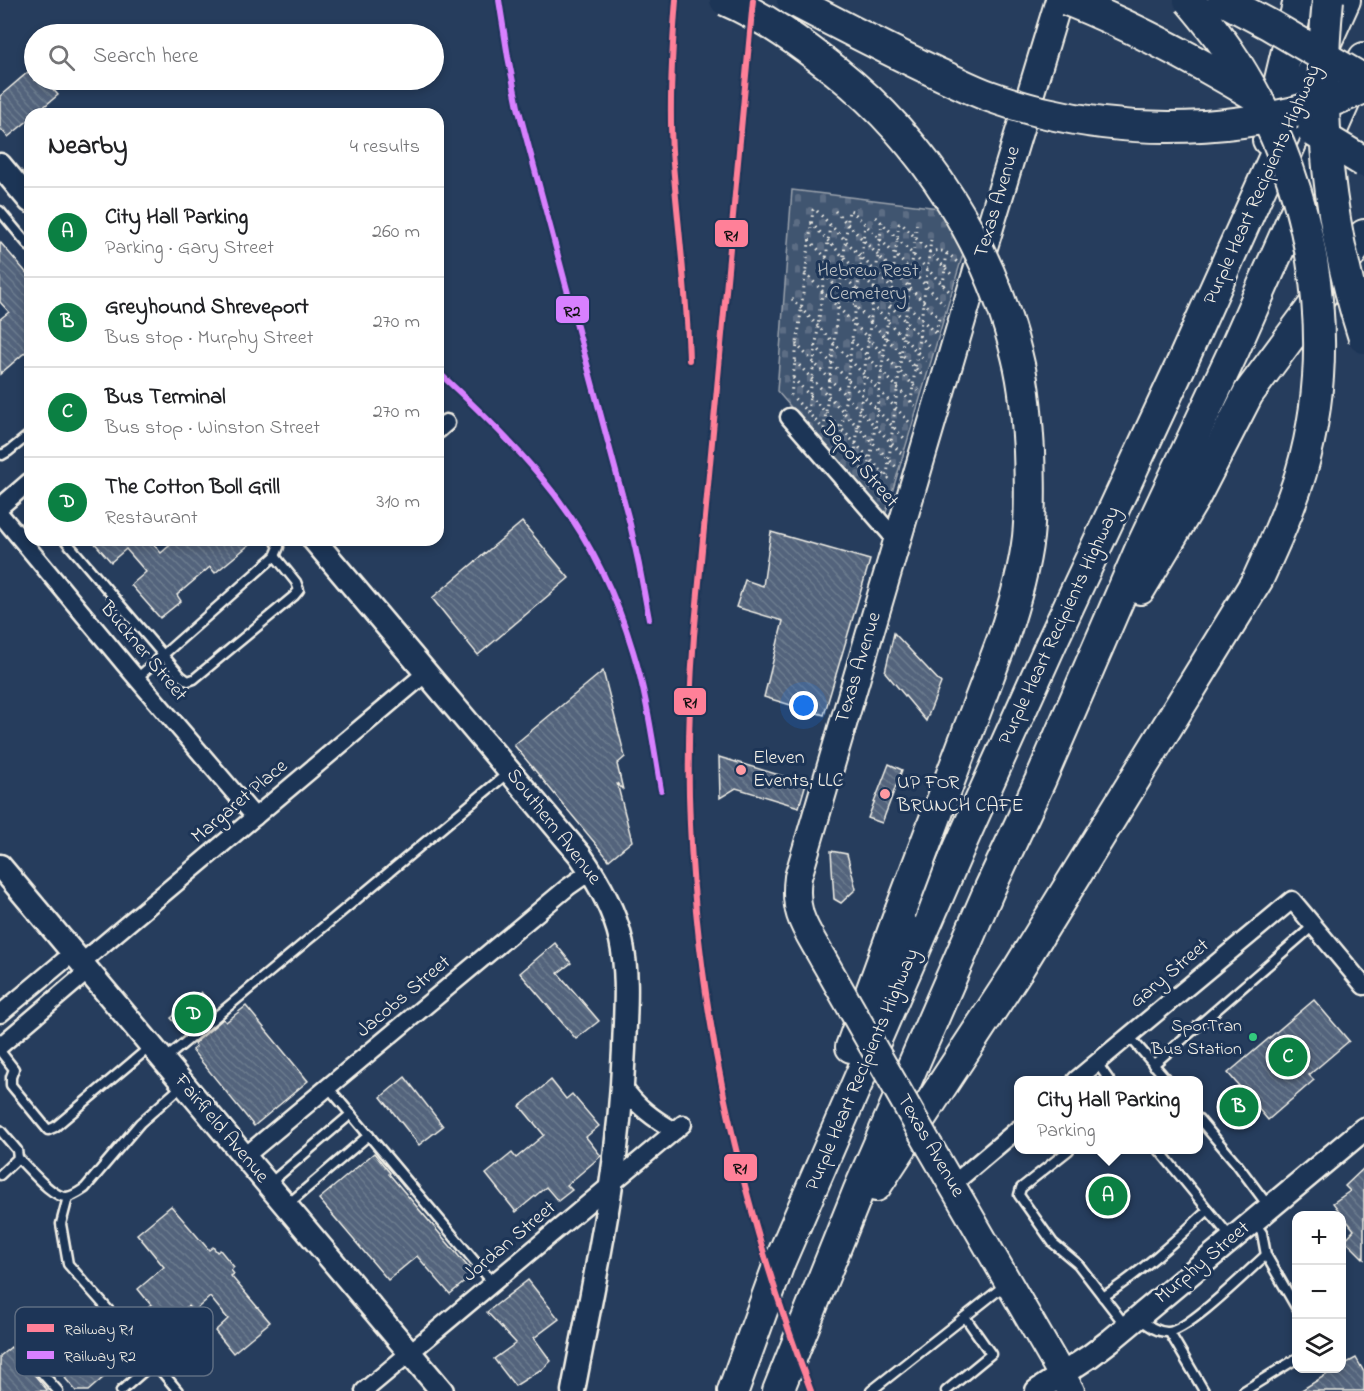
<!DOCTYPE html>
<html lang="en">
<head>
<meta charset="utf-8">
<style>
  :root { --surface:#fff; --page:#f2f2f2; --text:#202124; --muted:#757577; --line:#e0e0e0; --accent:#0b8043 }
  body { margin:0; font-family:"Indie Flower",sans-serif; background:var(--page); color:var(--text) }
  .controls { position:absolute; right:18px; bottom:18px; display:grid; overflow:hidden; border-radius:12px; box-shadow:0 3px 9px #0003 }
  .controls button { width:54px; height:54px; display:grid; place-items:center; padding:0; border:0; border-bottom:2px solid var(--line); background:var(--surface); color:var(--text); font:30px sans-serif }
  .you { position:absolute; left:804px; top:706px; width:21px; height:21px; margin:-15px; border:4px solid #fff; border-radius:50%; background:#1a73e8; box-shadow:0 0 0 9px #1a73e833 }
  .badge { display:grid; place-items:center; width:39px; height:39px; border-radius:50%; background:var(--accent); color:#fff; font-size:20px; font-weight:700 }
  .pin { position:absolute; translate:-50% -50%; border:3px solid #fff; box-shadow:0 2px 6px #0006 }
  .popup { position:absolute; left:1014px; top:1076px; width:189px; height:78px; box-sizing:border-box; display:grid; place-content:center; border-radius:12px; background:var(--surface); filter:drop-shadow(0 2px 4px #0005); font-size:20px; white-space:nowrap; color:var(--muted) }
  .popup b { font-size:22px; color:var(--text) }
  .popup::after { content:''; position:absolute; left:50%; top:100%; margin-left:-12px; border:12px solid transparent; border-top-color:var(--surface) }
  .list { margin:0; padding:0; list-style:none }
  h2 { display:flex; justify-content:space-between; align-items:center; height:78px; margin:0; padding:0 24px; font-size:26px }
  h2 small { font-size:20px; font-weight:400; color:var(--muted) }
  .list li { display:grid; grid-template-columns:39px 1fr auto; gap:18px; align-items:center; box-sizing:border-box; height:90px; padding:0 24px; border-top:2px solid var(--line) }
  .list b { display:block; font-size:22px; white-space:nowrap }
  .list p { margin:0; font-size:20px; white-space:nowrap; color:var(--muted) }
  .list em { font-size:20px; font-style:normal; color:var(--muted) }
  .icon { flex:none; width:33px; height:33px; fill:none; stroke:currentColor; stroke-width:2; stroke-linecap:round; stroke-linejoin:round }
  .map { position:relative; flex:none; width:1364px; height:1391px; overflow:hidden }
  .search { position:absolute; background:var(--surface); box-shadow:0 3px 9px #0003; left:24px; top:24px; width:420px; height:66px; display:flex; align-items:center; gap:15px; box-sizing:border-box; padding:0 21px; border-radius:33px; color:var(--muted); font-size:22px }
  .panel { position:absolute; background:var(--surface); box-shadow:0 3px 9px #0003; left:24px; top:108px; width:420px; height:438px; border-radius:18px }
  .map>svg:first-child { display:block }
</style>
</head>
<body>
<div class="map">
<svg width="1364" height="1391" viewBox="0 0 1364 1391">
  <defs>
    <pattern id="cemetery-stones" width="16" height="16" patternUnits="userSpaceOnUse" patternTransform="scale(1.5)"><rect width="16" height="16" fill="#40546f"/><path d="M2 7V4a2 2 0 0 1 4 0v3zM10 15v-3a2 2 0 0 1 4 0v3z" fill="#5c6d84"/></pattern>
    <pattern id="building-back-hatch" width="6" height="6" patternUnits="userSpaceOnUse" patternTransform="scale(1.5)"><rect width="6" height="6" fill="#52647b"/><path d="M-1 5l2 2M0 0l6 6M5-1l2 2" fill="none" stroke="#6c7b8e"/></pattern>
  </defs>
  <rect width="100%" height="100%" fill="#263d5d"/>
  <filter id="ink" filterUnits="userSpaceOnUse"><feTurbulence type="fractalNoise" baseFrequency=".0167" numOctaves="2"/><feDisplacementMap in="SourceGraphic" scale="12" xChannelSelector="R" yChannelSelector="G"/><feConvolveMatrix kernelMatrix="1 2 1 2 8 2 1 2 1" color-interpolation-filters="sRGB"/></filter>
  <g filter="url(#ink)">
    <!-- cemetery -->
    <path fill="url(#cemetery-stones)" stroke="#9aa2ac" stroke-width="1.5" d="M792 190 947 209 966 244 885 516 777 391Z"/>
    <!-- building -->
    <g fill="url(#building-back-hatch)" stroke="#f4f1e8" stroke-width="1.5">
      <path d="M34 67V80H45L58 95 35 114H30V119L8 137 0 128V96Z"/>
      <path d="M0 242 30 277V348L0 374V319L9 312 0 302Z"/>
      <path d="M522 522 569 578 478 655 432 598Z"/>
      <path d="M771 532 870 560 824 715 764 697 783 621 736 607 745 580 763 586Z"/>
      <path d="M92 540H150L161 553 176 540H255L215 573 210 567 177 595 181 601 160 618 131 585 146 572 126 549 111 562Z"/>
      <path d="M894 633 941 683 926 721 885 672Z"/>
      <path d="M603 671 625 757 617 764 623 790 617 783 632 841 609 860 514 745Z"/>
      <path d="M719 757 806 783 799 807 736 788 720 798Z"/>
      <path d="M889 764 902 770 882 823 868 818Z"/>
      <path d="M831 851 847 854 856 889 841 903 834 899Z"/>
      <path d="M555 943 571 963 558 973 599 1021 576 1039 520 973Z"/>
      <path d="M201 992 215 1009 185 1034 171 1018Z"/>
      <path d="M1314 1000 1349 1041 1309 1075 1314 1080 1268 1120 1228 1073Z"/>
      <path d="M246 1006 308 1081 254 1126 192 1050 196 1047 194 1044 223 1019 226 1022Z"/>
      <path d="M405 1077 443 1126 419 1145 381 1097Z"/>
      <path d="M551 1080 566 1099 572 1094 599 1126 586 1137 601 1156 567 1185 572 1190 558 1201 546 1187 516 1212 486 1174 512 1153 516 1158 544 1135 520 1106Z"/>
      <path d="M374 1153 390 1173 389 1174 474 1274 450 1294 417 1256 388 1280 319 1199Z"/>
      <path d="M1364 1168V1259L1345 1240 1354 1230 1333 1203 1350 1191 1345 1186Z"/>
      <path d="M171 1206 209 1250 213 1247 217 1252 220 1250 234 1267 231 1270 234 1274 231 1276 270 1322 233 1353 215 1331 228 1319 210 1297 193 1312 188 1306 145 1342 142 1340 136 1341 134 1344 135 1350 88 1391H76L65 1378 119 1332 122 1334 128 1333 130 1330 129 1324 151 1305 138 1289 164 1267 137 1234Z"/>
      <path d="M528 1280 559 1319 534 1338 551 1361 541 1371 540 1370 515 1386 494 1359 516 1343 487 1312Z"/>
      <path d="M11 1347 48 1391H0V1356Z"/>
      <path d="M1356 1358 1364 1372V1391H1300L1337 1368H1341V1366Z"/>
    </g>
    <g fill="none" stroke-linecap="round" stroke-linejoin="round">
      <!-- lane casing -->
      <g stroke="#f4f1e8" stroke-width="13">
        <g id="lane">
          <path d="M0 211 30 247"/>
          <path d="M0 454 2 455 9 451 30 434"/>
          <path d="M65 540 181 676 188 681 194 679 294 596 299 590 296 582 275 556"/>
          <path d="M137 678 275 556 279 547 275 540"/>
          <path d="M1129 1036 1167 1080"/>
          <path d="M0 1051 14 1069 11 1077V1085L48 1130 55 1127 151 1046"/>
          <path d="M164 1060 509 772"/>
          <path d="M1097 1063 1109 1080"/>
          <path d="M1153 1065 1313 926"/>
          <path d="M328 1087 493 1283"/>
          <path d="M1198 1118 1237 1164 1269 1207"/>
          <path d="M0 1130 17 1150 18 1158 0 1175"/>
          <path d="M1069 1150 1021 1188 1019 1195 1053 1243 1078 1264 1125 1325"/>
          <path d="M1159 1150 1232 1239"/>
          <path d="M18 1158C29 1168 52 1198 67 1197 74 1196 79 1192 85 1188L140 1123 183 1085"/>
          <path d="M269 1184 351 1114"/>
          <path d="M287 1205 369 1135"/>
          <path d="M1254 1222 1262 1233 1266 1255 1296 1307"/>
          <path d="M1103 1297C1141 1272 1175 1241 1208 1210"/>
          <path d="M112 1314 124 1328"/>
          <path d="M1138 1318C1147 1324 1156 1332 1167 1332 1186 1333 1249 1270 1266 1255"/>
          <path d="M1170 1333 1204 1391"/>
          <path d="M140 1346 178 1391"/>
          <path d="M58 1391 42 1373 112 1314 68 1264 61 1224 68 1197"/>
          <path d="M121 1391 204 1319"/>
          <path d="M871 1391 1005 1285"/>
          <path d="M946 1391 991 1354 965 1317"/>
          <path d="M1244 1391 1296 1359"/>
        </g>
      </g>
      <!-- street casing -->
      <g stroke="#f4f1e8" stroke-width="21">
        <g id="street">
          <path d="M789 417 897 541"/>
          <path d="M438 430 446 423"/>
          <path d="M0 507 30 481"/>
          <path d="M0 514 127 667 255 817"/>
          <path d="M81 963 426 673"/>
          <path d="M0 1014 73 953"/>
          <path d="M0 1046 88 971"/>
          <path d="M1076 1080 1292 900 1364 986"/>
          <path d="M622 1085C636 1106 654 1119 675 1131"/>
          <path d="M244 1157 568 887 591 871"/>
          <path d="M952 1185 1018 1129"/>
          <path d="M364 1391 683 1124"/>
        </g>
      </g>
      <!-- secondary casing -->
      <g stroke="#f4f1e8" stroke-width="27">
        <g id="secondary">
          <path d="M0 165 30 201"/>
          <path d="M314 540 580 855C598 881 614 909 621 940 629 976 625 1013 624 1049 622 1094 618 1140 611 1185 601 1254 586 1322 573 1391"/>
          <path d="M0 866 442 1391"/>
          <path d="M1037 1391 1090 1356 1111 1340 1364 1129"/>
        </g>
      </g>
      <!-- primary casing -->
      <g stroke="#f4f1e8" stroke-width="30">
        <g id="primary">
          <path d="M823 959C806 928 793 915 798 877L971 290 1059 0"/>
          <path d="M930 1147 1071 1391"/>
        </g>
      </g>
      <!-- highway casing -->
      <g stroke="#f4f1e8" stroke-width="34">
        <g id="highway">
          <path d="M1268 140 1280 80 1299 0"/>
          <path d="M1140 589 1195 497 1248 394 1328 286 1364 235"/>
          <path d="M851 1047 900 912"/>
          <path d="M876 1186 1017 971"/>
          <path d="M733 1391 780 1261 960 846 1051 644 1180 367 1345 0"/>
          <path d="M778 1391 858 1192 990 888 1040 781 1140 550 1234 350 1364 58"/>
        </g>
      </g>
      <!-- path -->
      <g stroke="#f4f1e8" stroke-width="3" stroke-dasharray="1.5 4.5" stroke-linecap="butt">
        <path d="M835 211 939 318 936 332"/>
        <path d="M876 217 949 291"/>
        <path d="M811 223 929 346"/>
        <path d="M809 240 926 361"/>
        <path d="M929 252C944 248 948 253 958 263"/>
        <path d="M805 273 919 391"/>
        <path d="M824 274 923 376"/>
        <path d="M943 285 947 252"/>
        <path d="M792 299 912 425"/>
        <path d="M852 340 915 406"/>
        <path d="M796 344 901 453"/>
        <path d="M815 346 906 440"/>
        <path d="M795 361 897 468"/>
        <path d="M793 378 892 482"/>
        <path d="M911 402 931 240"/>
        <path d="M808 412 830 225"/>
        <path d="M824 429 849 210 852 211 944 304"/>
        <path d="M840 445 865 224"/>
        <path d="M854 461 882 222"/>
        <path d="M868 475 875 426 899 224H902L953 276"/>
        <path d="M887 476 917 221"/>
        <path d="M887 495 791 395 813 210 815 209 935 333"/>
      </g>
      <!-- lane -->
      <use href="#lane" stroke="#1d3557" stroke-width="8"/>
      <!-- street -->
      <use href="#street" stroke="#1d3557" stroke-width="16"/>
      <!-- secondary -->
      <use href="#secondary" stroke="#1d3557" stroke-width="22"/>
      <!-- primary -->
      <use href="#primary" stroke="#1d3557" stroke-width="26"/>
      <!-- highway -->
      <use href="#highway" stroke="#1d3557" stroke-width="30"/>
      <!-- primary-bridge casing -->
      <g stroke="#f4f1e8" stroke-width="30" stroke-linecap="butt">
        <path id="primary-bridge" d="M823 959 930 1147"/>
      </g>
      <!-- highway-bridge casing -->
      <g stroke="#f4f1e8" stroke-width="34" stroke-linecap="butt">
        <g id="highway-bridge">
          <path d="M725 0C765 17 802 44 836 71 925 142 990 245 1017 356 1025 387 1027 419 1029 451 1030 479 1031 508 1028 537 1024 571 1014 605 1003 638L900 912"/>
          <path d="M792 0C844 27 895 54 948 78 961 84 975 91 989 96 1006 102 1024 108 1042 112 1145 137 1266 132 1364 88"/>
          <path d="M1067 0C1132 26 1194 59 1254 95"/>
          <path d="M1223 0 1270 25 1364 80"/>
          <path d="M1328 0C1316 114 1329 230 1364 338"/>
          <path d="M1313 131 1364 162"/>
          <path d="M1017 971 1258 579C1274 544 1290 509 1301 473 1341 335 1312 182 1236 62 1222 40 1206 20 1189 0"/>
        </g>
      </g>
      <!-- primary-bridge -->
      <use href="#primary-bridge" stroke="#1d3557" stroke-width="26"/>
      <!-- highway-bridge -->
      <use href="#highway-bridge" stroke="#1d3557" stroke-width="30"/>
      <!-- rail-1 casing -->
      <g stroke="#1d3557" stroke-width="10">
        <g id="rail-1">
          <path d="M676 0C672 50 669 100 672 151 677 220 687 290 689 360"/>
          <path d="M753 0 694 636C690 689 688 742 689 795 694 998 738 1201 811 1391"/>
        </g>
      </g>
      <!-- rail-2 casing -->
      <g stroke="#1d3557" stroke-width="10">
        <g id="rail-2">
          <path d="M499 0 508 57 518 107 630 524 639 565 649 619"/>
          <path d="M438 372C474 405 509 439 540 476 583 527 614 588 633 651 647 696 653 743 661 790"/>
        </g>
      </g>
      <!-- rail-1 -->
      <use href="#rail-1" stroke="#ff8098" stroke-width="6"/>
      <!-- rail-2 -->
      <use href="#rail-2" stroke="#d880ff" stroke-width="6"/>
    </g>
  </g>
  <!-- markers -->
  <g fill="#ff9aa2" stroke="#1d3557" stroke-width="2">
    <circle cx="741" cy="770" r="6"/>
    <circle cx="885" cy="794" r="6"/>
  </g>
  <circle fill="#33ca7d" stroke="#1d3557" stroke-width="2" cx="1253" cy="1037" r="5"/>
  <g text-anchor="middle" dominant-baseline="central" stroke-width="6" stroke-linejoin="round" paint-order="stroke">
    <!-- bus labels -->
    <g font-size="18" fill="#f4f1e8" stroke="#1d3557" text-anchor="end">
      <text x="1242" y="1027">SporTran<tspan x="1242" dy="23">Bus Station</tspan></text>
    </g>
    <!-- street labels -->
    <g font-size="20" fill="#f4f1e8" stroke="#1d3557">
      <text transform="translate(1263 185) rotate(-66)">Purple Heart Recipients Highway</text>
      <text transform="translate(998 202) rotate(-73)">Texas Avenue</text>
      <text transform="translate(859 465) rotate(49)">Depot Street</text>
      <text transform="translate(1060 626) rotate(-65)">Purple Heart Recipients Highway</text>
      <text transform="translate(143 652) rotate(50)">Buckner Street</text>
      <text transform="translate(859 668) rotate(-73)">Texas Avenue</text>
      <text transform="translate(240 802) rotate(-40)">Margaret Place</text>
      <text transform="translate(553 827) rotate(52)">Southern Avenue</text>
      <text transform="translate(1170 974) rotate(-40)">Gary Street</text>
      <text transform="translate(404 997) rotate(-40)">Jacobs Street</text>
      <text transform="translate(863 1070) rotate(-67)">Purple Heart Recipients Highway</text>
      <text transform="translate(221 1129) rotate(50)">Fairfield Avenue</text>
      <text transform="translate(930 1146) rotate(60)">Texas Avenue</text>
      <text transform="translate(510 1242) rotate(-40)">Jordan Street</text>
      <text transform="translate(1203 1263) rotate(-40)">Murphy Street</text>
    </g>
    <!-- park labels -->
    <g font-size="20" fill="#bec2c4" stroke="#1d3557">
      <text x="868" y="271">Hebrew Rest<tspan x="868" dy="23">Cemetery</tspan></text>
    </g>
    <!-- poi labels -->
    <g font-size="20" fill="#f4f1e8" stroke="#1d3557" text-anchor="start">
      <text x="753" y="758">Eleven<tspan x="753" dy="23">Events, LLC</tspan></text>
      <text x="897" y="783">UP FOR<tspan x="897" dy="23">BRUNCH CAFE</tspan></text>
    </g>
  </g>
  <!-- legend -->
  <rect x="15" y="1307" width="198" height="69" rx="9" fill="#1d3557" stroke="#5e6d82" stroke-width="1.5"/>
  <rect x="27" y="1324" width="27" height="8" fill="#ff8098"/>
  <rect x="27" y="1351" width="27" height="8" fill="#d880ff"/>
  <g font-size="16" fill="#f4f1e8">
    <text x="64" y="1334">Railway R1</text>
    <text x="64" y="1361">Railway R2</text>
  </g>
  <g stroke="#1d3557" stroke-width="2">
    <rect x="714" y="219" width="35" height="29" rx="6" fill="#ff8098"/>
    <rect x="555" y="295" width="35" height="29" rx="6" fill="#d880ff"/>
    <rect x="673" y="687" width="34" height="29" rx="6" fill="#ff8098"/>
    <rect x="723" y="1153" width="35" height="29" rx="6" fill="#ff8098"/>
  </g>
  <g font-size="16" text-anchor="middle" font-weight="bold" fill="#111">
    <text x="731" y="240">R1</text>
    <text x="572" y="316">R2</text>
    <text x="690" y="707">R1</text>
    <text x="740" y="1173">R1</text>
  </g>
</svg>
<div class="controls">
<button>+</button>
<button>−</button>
<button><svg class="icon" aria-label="layers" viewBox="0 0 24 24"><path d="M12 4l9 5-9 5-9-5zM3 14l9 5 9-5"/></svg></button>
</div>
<div class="you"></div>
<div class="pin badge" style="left:1108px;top:1196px">A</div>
<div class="popup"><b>City Hall Parking</b>Parking</div>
<div class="pin badge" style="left:1239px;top:1107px">B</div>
<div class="pin badge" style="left:1288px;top:1057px">C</div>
<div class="pin badge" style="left:194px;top:1014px">D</div>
<div class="search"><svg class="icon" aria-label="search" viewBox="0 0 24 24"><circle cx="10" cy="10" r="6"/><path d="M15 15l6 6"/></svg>Search here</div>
<section class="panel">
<h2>Nearby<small>4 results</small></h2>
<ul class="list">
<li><span class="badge">A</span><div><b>City Hall Parking</b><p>Parking · Gary Street</p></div><em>260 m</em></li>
<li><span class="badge">B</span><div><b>Greyhound Shreveport</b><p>Bus stop · Murphy Street</p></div><em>270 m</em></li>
<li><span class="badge">C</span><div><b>Bus Terminal</b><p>Bus stop · Winston Street</p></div><em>270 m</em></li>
<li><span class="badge">D</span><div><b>The Cotton Boll Grill</b><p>Restaurant</p></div><em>310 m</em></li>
</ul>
</section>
</div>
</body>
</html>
